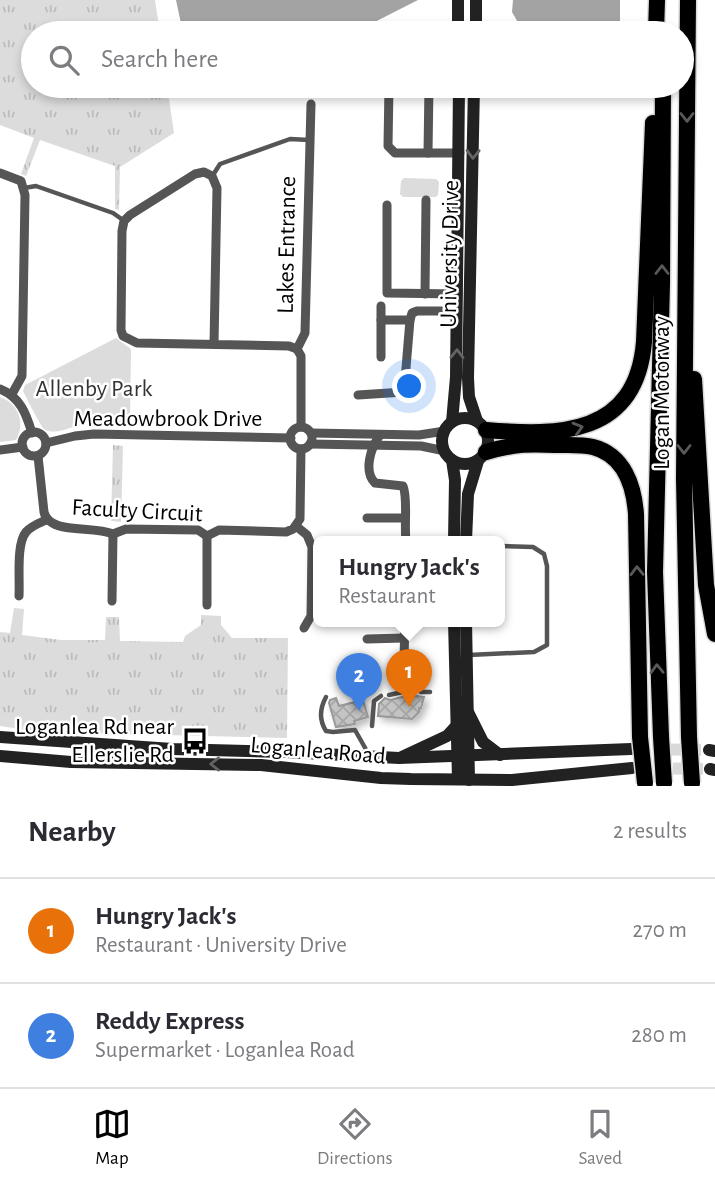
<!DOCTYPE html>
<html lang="en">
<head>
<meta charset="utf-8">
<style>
  :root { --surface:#fff; --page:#f2f2f3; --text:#2b2b33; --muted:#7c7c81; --line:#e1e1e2; --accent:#000 }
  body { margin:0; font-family:"Alegreya Sans",sans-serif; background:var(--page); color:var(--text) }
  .you { position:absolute; left:410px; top:387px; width:24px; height:24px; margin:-18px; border:5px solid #fff; border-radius:50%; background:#1a73e8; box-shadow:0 0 0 10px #1a73e833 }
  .badge { display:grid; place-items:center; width:46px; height:46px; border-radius:50%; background:var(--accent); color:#fff; font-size:23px; font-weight:700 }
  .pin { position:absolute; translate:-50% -58px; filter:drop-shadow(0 2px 4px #0008) }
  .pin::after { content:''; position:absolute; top:37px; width:24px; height:21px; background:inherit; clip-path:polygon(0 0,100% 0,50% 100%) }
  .popup { position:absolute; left:313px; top:536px; width:192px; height:91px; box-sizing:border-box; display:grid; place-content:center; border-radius:10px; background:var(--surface); filter:drop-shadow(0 2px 5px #0005); font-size:23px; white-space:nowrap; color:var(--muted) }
  .popup b { font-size:26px; color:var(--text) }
  .popup::after { content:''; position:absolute; left:50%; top:100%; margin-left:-14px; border:14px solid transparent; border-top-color:var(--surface) }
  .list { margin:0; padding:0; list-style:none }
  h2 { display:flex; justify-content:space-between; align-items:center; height:91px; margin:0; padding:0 28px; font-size:30px }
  h2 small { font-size:23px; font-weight:400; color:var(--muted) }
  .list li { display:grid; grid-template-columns:46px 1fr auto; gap:21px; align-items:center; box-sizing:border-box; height:105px; padding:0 28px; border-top:2px solid var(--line) }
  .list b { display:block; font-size:26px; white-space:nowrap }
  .list p { margin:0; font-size:23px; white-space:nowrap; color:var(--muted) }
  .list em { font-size:23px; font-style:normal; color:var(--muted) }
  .icon { flex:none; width:38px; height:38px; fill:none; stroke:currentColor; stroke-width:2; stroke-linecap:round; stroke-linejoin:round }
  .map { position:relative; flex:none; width:715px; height:786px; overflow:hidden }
  .search { position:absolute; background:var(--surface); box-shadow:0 4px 10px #0003; left:21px; right:21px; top:21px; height:77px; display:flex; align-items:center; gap:18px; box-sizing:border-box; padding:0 24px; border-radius:38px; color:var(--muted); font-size:26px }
  .sheet { height:301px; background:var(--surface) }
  nav { display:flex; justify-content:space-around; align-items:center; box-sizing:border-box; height:98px; border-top:2px solid var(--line); background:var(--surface); font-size:19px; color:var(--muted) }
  nav a { display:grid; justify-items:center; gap:4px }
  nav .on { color:var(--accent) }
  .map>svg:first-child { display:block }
</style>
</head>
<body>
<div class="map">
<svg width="715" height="786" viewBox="0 0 715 786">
  <defs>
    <pattern id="grass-tufts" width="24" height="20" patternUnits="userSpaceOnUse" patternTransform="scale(1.75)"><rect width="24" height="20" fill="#dcdcdc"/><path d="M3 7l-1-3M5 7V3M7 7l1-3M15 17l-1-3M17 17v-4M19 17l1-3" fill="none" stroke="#bbb"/></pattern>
    <pattern id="building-cross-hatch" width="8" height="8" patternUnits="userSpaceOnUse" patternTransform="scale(1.75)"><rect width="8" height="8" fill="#c4c4c4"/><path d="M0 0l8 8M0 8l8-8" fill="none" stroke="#a7a7a7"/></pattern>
    <filter id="shadow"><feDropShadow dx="4" dy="4" stdDeviation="3.5" flood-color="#0004"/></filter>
  </defs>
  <rect width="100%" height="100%" fill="#fff"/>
  <!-- grass -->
  <g fill="url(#grass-tufts)">
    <path d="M0 0H155L160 33H33V86H167L174 133 120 167 119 210 115 209V166L40 140 26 176 21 174 34 138 0 125Z"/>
    <path d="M113 445 123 446 121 522 111 521Z"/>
    <path d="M14 608 24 609 22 635 61 640H105L106 617H119L120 641 183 642 185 636 201 625V615L221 616V625L232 638H288L287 738 39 732 0 726V632L10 633Z"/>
  </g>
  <!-- green -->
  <g fill="#dcdcdc">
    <path d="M404 178 436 179 439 182 438 195 436 197H403L400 194 401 181Z"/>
    <path d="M116 338 131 349 130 424C114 424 96 423 81 425 70 427 54 436 44 429 41 427 25 395 23 391L25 385Z"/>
    <path d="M0 397C18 403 26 423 16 440L0 442Z"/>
  </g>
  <!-- water -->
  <g fill="#a3a3a3">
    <path d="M176 0H418L353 33H322L317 26 295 27 274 33H183Z"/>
    <path d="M513 0H620V33H524L512 12Z"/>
  </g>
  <!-- building -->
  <g fill="url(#building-cross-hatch)" stroke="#999" stroke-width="2" filter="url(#shadow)">
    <path d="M410 695 424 697 421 708H419V712L412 719 378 716 379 704 385 698 390 700Z"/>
    <path d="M336 698 339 706 363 700 368 717 354 721 355 724 336 727 329 703 330 700Z"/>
  </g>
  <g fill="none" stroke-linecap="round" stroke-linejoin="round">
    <!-- secondary-tunnel -->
    <g stroke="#d9d9d9" stroke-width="12" stroke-dasharray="12 6" stroke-linecap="butt">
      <path d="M635 749 709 750"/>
      <path d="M637 768 710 769"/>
    </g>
    <!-- highway casing -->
    <g stroke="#dbdbdb" stroke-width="19">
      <g id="highway">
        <path d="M688 0 684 478 689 737"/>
        <path d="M656 33 657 0"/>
        <path d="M694 379 706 585 715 634"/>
        <path d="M486 430C559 436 636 436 644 342L653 123"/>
        <path d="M486 452C514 444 526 444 555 445 568 445 581 444 593 447 624 455 634 486 636 514L640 737"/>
        <path d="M661 737 655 572 662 283 663 86"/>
      </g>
    </g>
    <!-- lane -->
    <g stroke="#555" stroke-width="4.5">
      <path d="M213 175 220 164 290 139 309 140"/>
      <path d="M24 188 36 186 113 213 123 220"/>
      <path d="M469 655 534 652 547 645V566L544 554 533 547 500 546"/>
      <path d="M412 691H416"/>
      <path d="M421 692H430"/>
      <path d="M389 695 407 691"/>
      <path d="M326 697C320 708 319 720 326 731L333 732 355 730 368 753"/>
      <path d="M372 726 374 701 381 696"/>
    </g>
    <!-- street -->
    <g stroke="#555" stroke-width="9">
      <path d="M389 86 388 146 395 153H460"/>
      <path d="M428 153 429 86"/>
      <path d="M0 173 21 181 25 195 22 376 12 394"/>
      <path d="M387 205V293L458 294"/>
      <path d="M425 294 426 200"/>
      <path d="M381 320H410"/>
      <path d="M214 344 217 188 212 176 204 172 195 174 130 215 124 221 122 231 121 330 123 336 137 343 289 346 297 349"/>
      <path d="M381 357V306"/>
      <path d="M0 389C20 397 26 413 32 433"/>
      <path d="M358 395 404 392 410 320 412 313 417 311H457"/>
      <path d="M301 427V356L297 349 305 333 311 104"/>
      <circle cx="301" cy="438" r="11"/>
      <circle cx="34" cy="444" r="12"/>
      <path d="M311 433 419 435 445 431"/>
      <path d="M380 435C371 447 363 471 375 483L403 486C408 497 404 526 406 541"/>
      <path d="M46 443 75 436 94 434 291 438"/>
      <path d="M310 444 421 446 445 451"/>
      <path d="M0 450 23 447"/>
      <path d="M38 456 44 512C49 535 92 525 113 534L126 529 198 530 207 536 219 530 286 532 293 529 300 519 301 449"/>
      <path d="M367 518H404"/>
      <path d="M296 526 307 535 312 547 311 616 304 628"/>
      <path d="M19 596C20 579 16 544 26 532 31 526 39 523 46 520"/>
      <path d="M112 601 113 534"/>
      <path d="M207 605V536"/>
      <path d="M367 639 404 638"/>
      <path d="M404 659 405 621"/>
    </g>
    <!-- secondary -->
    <g stroke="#222" stroke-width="12">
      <path d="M458 0V33"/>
      <path d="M476 33V0"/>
      <path d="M474 86 468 378 469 397 477 421"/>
      <circle cx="465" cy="441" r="23"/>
      <path d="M452 422 456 377 459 86"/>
      <path d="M452 460 455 480 454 541"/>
      <path d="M466 541 468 494 478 461"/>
      <path d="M454 621 458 779"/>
      <path d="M466 621 469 780"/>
      <path d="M468 712 483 742 500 755"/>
      <path d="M0 737 172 749 286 752 399 758 631 749"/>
      <path d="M709 750 715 751"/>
      <path d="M0 756 71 762 261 765 381 778 411 779 512 780 632 768"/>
      <path d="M402 757 447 736 458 724"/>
      <path d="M710 769 715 770"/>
    </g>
    <!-- highway -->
    <use href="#highway" stroke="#000" stroke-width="16"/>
    <!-- highway-bridge casing -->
    <g stroke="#dbdbdb" stroke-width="19" stroke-linecap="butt">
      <g id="highway-bridge">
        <path d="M640 737 645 783"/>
        <path d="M661 737 664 783"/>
        <path d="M689 737 692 783"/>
      </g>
    </g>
    <!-- highway-bridge -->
    <use href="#highway-bridge" stroke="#000" stroke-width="16"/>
  </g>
  <!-- one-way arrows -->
  <defs><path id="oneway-chevron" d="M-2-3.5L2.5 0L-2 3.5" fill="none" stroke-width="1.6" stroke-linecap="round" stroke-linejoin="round" transform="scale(1.75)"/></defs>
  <g stroke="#595959">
    <use href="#oneway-chevron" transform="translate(687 117) rotate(90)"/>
    <use href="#oneway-chevron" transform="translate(662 270) rotate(-90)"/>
    <use href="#oneway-chevron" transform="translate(578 428) rotate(-16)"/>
    <use href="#oneway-chevron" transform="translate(684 449) rotate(90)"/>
    <use href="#oneway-chevron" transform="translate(637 571) rotate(-91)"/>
    <use href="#oneway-chevron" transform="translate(657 669) rotate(-92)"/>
  </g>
  <g stroke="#646464">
    <use href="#oneway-chevron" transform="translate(473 154) rotate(91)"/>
    <use href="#oneway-chevron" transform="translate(457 354) rotate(-89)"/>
    <use href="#oneway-chevron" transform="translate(215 764) rotate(-180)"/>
  </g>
  <!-- icons -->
  <defs>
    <g id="bus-bare" transform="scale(2.1)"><path d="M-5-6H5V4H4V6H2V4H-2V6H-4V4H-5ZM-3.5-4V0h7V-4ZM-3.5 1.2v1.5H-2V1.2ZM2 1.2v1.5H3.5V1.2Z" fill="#000" stroke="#fff" stroke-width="2.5" paint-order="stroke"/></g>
  </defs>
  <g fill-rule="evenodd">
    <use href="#bus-bare" x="195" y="741"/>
  </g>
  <g text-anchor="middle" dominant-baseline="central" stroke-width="5" stroke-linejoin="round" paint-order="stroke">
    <!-- street labels -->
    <g font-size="24" fill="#000" stroke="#fff">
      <text transform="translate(287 245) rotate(-89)">Lakes Entrance</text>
      <text transform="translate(450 254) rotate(-89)">University Drive</text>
      <text transform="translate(662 393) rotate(-90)">Logan Motorway</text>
      <text x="168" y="419">Meadowbrook Drive</text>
      <text transform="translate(137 511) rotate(3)">Faculty Circuit</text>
      <text transform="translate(318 751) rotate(5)">Loganlea Road</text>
    </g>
    <!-- park labels -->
    <g font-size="24" fill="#333" stroke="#fff">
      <text x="94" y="389">Allenby Park</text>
    </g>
    <!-- poi labels -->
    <g font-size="24" fill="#000" stroke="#fff" text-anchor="end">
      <text x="174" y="727">Loganlea Rd near<tspan x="174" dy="28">Ellerslie Rd</tspan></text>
    </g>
  </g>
</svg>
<div class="you"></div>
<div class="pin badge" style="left:409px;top:707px;background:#e8710a">1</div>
<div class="popup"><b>Hungry Jack's</b>Restaurant</div>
<div class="pin badge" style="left:359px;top:711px;background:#3f7fe0">2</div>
<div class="search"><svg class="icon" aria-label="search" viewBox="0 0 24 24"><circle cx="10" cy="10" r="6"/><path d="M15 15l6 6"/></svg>Search here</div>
</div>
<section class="sheet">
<h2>Nearby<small>2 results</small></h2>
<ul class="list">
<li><span class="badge" style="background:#e8710a">1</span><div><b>Hungry Jack's</b><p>Restaurant · University Drive</p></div><em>270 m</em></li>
<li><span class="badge" style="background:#3f7fe0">2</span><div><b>Reddy Express</b><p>Supermarket · Loganlea Road</p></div><em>280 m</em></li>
</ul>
</section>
<nav>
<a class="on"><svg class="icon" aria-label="map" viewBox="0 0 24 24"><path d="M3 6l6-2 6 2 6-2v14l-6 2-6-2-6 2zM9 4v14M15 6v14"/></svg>Map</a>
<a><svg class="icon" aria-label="directions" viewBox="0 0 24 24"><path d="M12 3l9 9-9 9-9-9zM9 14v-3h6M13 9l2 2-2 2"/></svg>Directions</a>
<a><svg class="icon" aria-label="saved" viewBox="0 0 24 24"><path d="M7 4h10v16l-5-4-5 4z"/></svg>Saved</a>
</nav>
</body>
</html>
